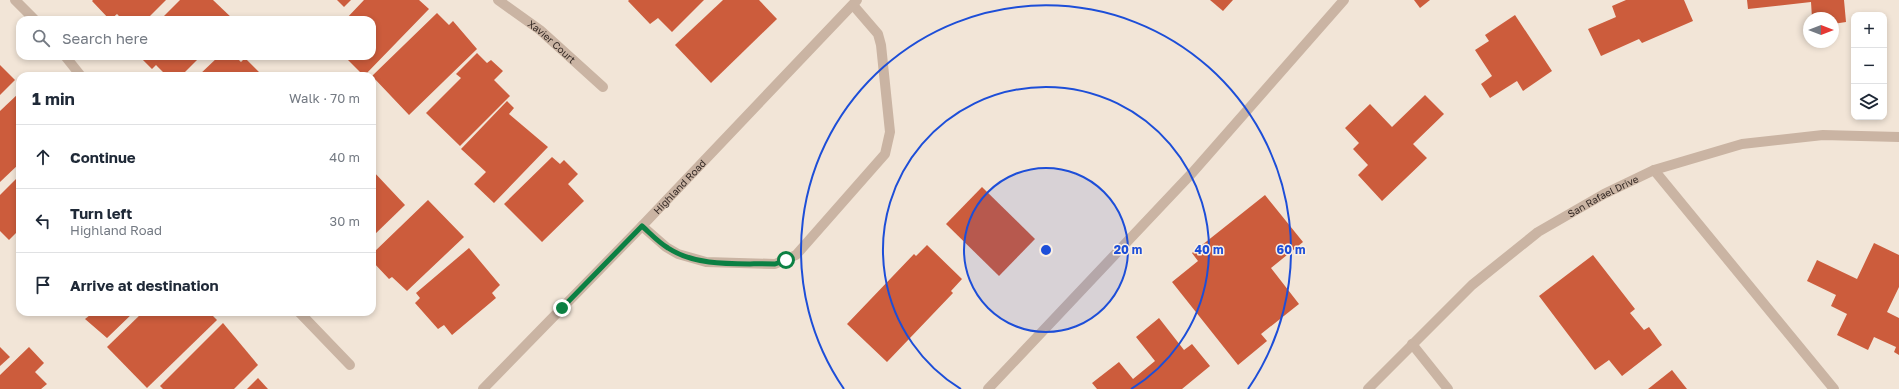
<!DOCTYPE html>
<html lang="en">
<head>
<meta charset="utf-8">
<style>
  :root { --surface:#fff; --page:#f6f6f7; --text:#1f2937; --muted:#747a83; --line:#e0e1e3 }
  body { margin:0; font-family:"Golos Text",sans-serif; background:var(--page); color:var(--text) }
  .controls { position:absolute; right:12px; top:12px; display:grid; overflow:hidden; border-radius:8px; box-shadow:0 2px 6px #0003 }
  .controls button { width:36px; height:36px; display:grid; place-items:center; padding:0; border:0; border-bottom:1px solid var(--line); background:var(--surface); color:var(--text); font:20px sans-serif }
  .compass { position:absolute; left:1803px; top:12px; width:36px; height:36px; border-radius:50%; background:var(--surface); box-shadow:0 2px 6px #0003; rotate:90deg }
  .stop { position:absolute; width:12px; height:12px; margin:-9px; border:3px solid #0b8043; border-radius:50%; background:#fff }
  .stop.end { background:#0b8043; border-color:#fff; box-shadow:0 1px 4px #0008 }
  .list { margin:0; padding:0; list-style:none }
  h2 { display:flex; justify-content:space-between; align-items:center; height:52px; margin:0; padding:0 16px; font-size:17px }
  h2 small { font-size:13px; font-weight:400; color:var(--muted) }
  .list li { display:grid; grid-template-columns:26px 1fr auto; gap:12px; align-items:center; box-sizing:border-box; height:64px; padding:0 16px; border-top:1px solid var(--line) }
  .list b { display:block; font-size:15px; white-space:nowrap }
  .list p { margin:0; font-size:13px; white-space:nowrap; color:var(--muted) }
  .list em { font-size:13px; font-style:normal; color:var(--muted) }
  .icon { flex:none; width:22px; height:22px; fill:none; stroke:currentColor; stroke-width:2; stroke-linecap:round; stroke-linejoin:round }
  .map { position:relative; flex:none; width:1899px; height:389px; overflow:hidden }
  .search { position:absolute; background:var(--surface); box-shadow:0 2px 6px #0003; left:16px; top:16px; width:360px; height:44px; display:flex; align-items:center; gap:10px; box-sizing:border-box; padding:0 14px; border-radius:12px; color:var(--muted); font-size:15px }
  .panel { position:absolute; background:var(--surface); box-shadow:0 2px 6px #0003; left:16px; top:72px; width:360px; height:244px; border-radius:12px }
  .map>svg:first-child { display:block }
</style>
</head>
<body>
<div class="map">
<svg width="1899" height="389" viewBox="0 0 1899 389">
  <rect width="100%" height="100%" fill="#f2e5d7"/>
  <!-- building -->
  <g fill="#cc5c3c">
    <path d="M93 0H166L146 20H123L117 14 110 20 92 1Z"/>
    <path d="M180 0H213L234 20H160Z"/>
    <path d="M337 0H351L344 7Z"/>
    <path d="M364 0H419L429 9 364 76 344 56H372V20H345Z"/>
    <path d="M629 0H704L672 32 658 18 650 24 628 1Z"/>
    <path d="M723 0H759L777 19 711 83 675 45Z"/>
    <path d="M1210 0H1233L1223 11Z"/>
    <path d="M1414 0H1430L1420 8Z"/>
    <path d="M1626 0H1684L1693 21 1642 43 1639 39 1601 56 1588 29 1616 17 1612 6Z"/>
    <path d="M1747 0H1844L1846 22 1833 24V18H1812L1811 2 1748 9Z"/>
    <path d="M437 13 449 25 453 21 477 49 409 115 372 76Z"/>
    <path d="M1515 15 1552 71 1523 91 1517 81 1490 98 1481 84 1492 76 1475 50 1489 41 1485 35Z"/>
    <path d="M477 53 487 63 491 60 503 71 494 80 510 96 460 146 426 113 461 78 456 74Z"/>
    <path d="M139 56H201L181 76H167L156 65 152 69Z"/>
    <path d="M219 56H235L241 62 245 58 263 76H198Z"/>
    <path d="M0 65 15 80 0 95Z"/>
    <path d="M19 93 20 163 0 182V111Z"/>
    <path d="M1425 95 1444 114 1413 144 1427 158 1382 201 1358 175 1368 165 1353 149 1359 143 1345 128 1370 104 1392 127Z"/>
    <path d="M507 101 514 108 509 114 548 147 494 203 474 184 486 172 461 149Z"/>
    <path d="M552 157 560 164 564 160 578 174 568 184 584 201 542 242 504 204Z"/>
    <path d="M372 170 405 205 372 237Z"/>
    <path d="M20 175V229L9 240 0 231V195Z"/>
    <path d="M982 187 1035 239 999 276 946 224Z"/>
    <path d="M1265 195 1303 242 1271 268 1299 304 1261 334 1267 341 1238 365 1172 282 1198 261 1192 253Z"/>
    <path d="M428 200 464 237 407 291 392 277 389 279 372 261V254Z"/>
    <path d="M1874 243 1899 255V287L1887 312 1899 318V355L1894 352 1896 347 1874 337 1868 350 1837 335 1847 314 1831 306 1836 295 1807 281 1817 260 1857 279Z"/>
    <path d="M927 245 962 279 951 291 953 293 887 362 847 324 914 254 916 256Z"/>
    <path d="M469 248 500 285 492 293 496 298 452 335 444 325 438 329 415 303 420 298 416 293Z"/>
    <path d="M1593 255 1635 309 1630 313 1644 330 1649 327 1662 345 1622 376 1609 360 1595 370 1539 296Z"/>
    <path d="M87 312H134L107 338 85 319 90 315Z"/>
    <path d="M143 312H209L217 320 147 388 107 347Z"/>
    <path d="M1159 318 1184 350 1192 344 1210 366 1182 389H1097L1092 383 1119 362 1133 379 1155 361 1136 337Z"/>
    <path d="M223 323 258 365 234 389H163L160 386Z"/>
    <path d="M0 347 10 357 0 366Z"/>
    <path d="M29 347 44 363 35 372 47 384 41 389H0V375Z"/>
    <path d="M1672 370 1687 389H1648Z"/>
    <path d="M258 378 268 389H247Z"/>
  </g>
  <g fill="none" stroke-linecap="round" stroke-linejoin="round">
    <!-- minor -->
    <g stroke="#cab4a3" stroke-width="10">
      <path d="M15 0 35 20"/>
      <path id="s1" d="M498 0 540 30 603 87"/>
      <path d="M65 56 81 76"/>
      <path d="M1654 170 1834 389"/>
      <path d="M642 226 666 247 678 254 706 262 775 264 796 255 804 246 885 154 890 132 881 45 878 34 853 5"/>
      <path d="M299 312 350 365"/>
      <path d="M1412 344 1448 389"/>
      <path id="s2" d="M483 389 642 226 857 0"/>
      <path d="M988 389 1193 172 1344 0"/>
      <path id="s3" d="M1368 389 1472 285 1538 232 1604 194 1654 170 1742 144 1823 135 1899 137"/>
    </g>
  </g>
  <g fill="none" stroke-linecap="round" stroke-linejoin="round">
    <!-- route -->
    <path stroke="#0b8043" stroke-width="5" d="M562 308 642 226C650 233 658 242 668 248 699 268 739 263 775 264L786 260"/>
  </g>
  <!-- distance rings -->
  <circle cx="1046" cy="250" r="82" fill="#1d4ed8" fill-opacity=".12"/>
  <g fill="none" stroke="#1d4ed8" stroke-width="2">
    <circle cx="1046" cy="250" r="82"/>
    <path d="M961 389A163 163 0 1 1 1131 389"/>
    <path d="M844 389A245 245 0 1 1 1248 389"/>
  </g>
  <g text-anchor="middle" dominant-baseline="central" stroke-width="3" stroke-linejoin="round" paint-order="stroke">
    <!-- street labels -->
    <g font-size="10" fill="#352a25" stroke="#faefe4">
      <text stroke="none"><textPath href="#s1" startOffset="68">Xavier Court</textPath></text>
      <text stroke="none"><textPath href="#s2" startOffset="282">Highland Road</textPath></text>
      <text stroke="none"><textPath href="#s3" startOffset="306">San Rafael Drive</textPath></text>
    </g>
  </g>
  <circle cx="1046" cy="250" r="6" fill="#1d4ed8" stroke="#faefe4" stroke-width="2"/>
  <g font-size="12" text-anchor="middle" font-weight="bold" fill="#1d4ed8" stroke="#faefe4" stroke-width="3" stroke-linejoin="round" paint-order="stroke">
    <text x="1128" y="254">20 m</text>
    <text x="1209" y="254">40 m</text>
    <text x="1291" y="254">60 m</text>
  </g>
</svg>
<div class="controls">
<button>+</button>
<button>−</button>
<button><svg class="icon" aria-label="layers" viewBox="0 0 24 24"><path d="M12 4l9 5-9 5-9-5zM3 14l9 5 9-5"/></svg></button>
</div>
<svg class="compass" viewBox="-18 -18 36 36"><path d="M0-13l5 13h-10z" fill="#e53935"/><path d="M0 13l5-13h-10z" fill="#747a83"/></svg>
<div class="stop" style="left:786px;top:260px"></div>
<div class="stop end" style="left:562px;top:308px"></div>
<div class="search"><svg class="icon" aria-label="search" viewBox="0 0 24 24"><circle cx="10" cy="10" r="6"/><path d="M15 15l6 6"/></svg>Search here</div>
<section class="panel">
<h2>1 min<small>Walk · 70 m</small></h2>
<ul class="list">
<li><svg class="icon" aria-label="ahead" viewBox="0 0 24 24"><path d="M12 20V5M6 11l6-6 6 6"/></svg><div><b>Continue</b></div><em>40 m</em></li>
<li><svg class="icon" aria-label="left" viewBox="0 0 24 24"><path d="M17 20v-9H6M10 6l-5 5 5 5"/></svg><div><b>Turn left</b><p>Highland Road</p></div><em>30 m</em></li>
<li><svg class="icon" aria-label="arrive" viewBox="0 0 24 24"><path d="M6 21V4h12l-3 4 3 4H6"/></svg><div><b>Arrive at destination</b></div></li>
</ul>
</section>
</div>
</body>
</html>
